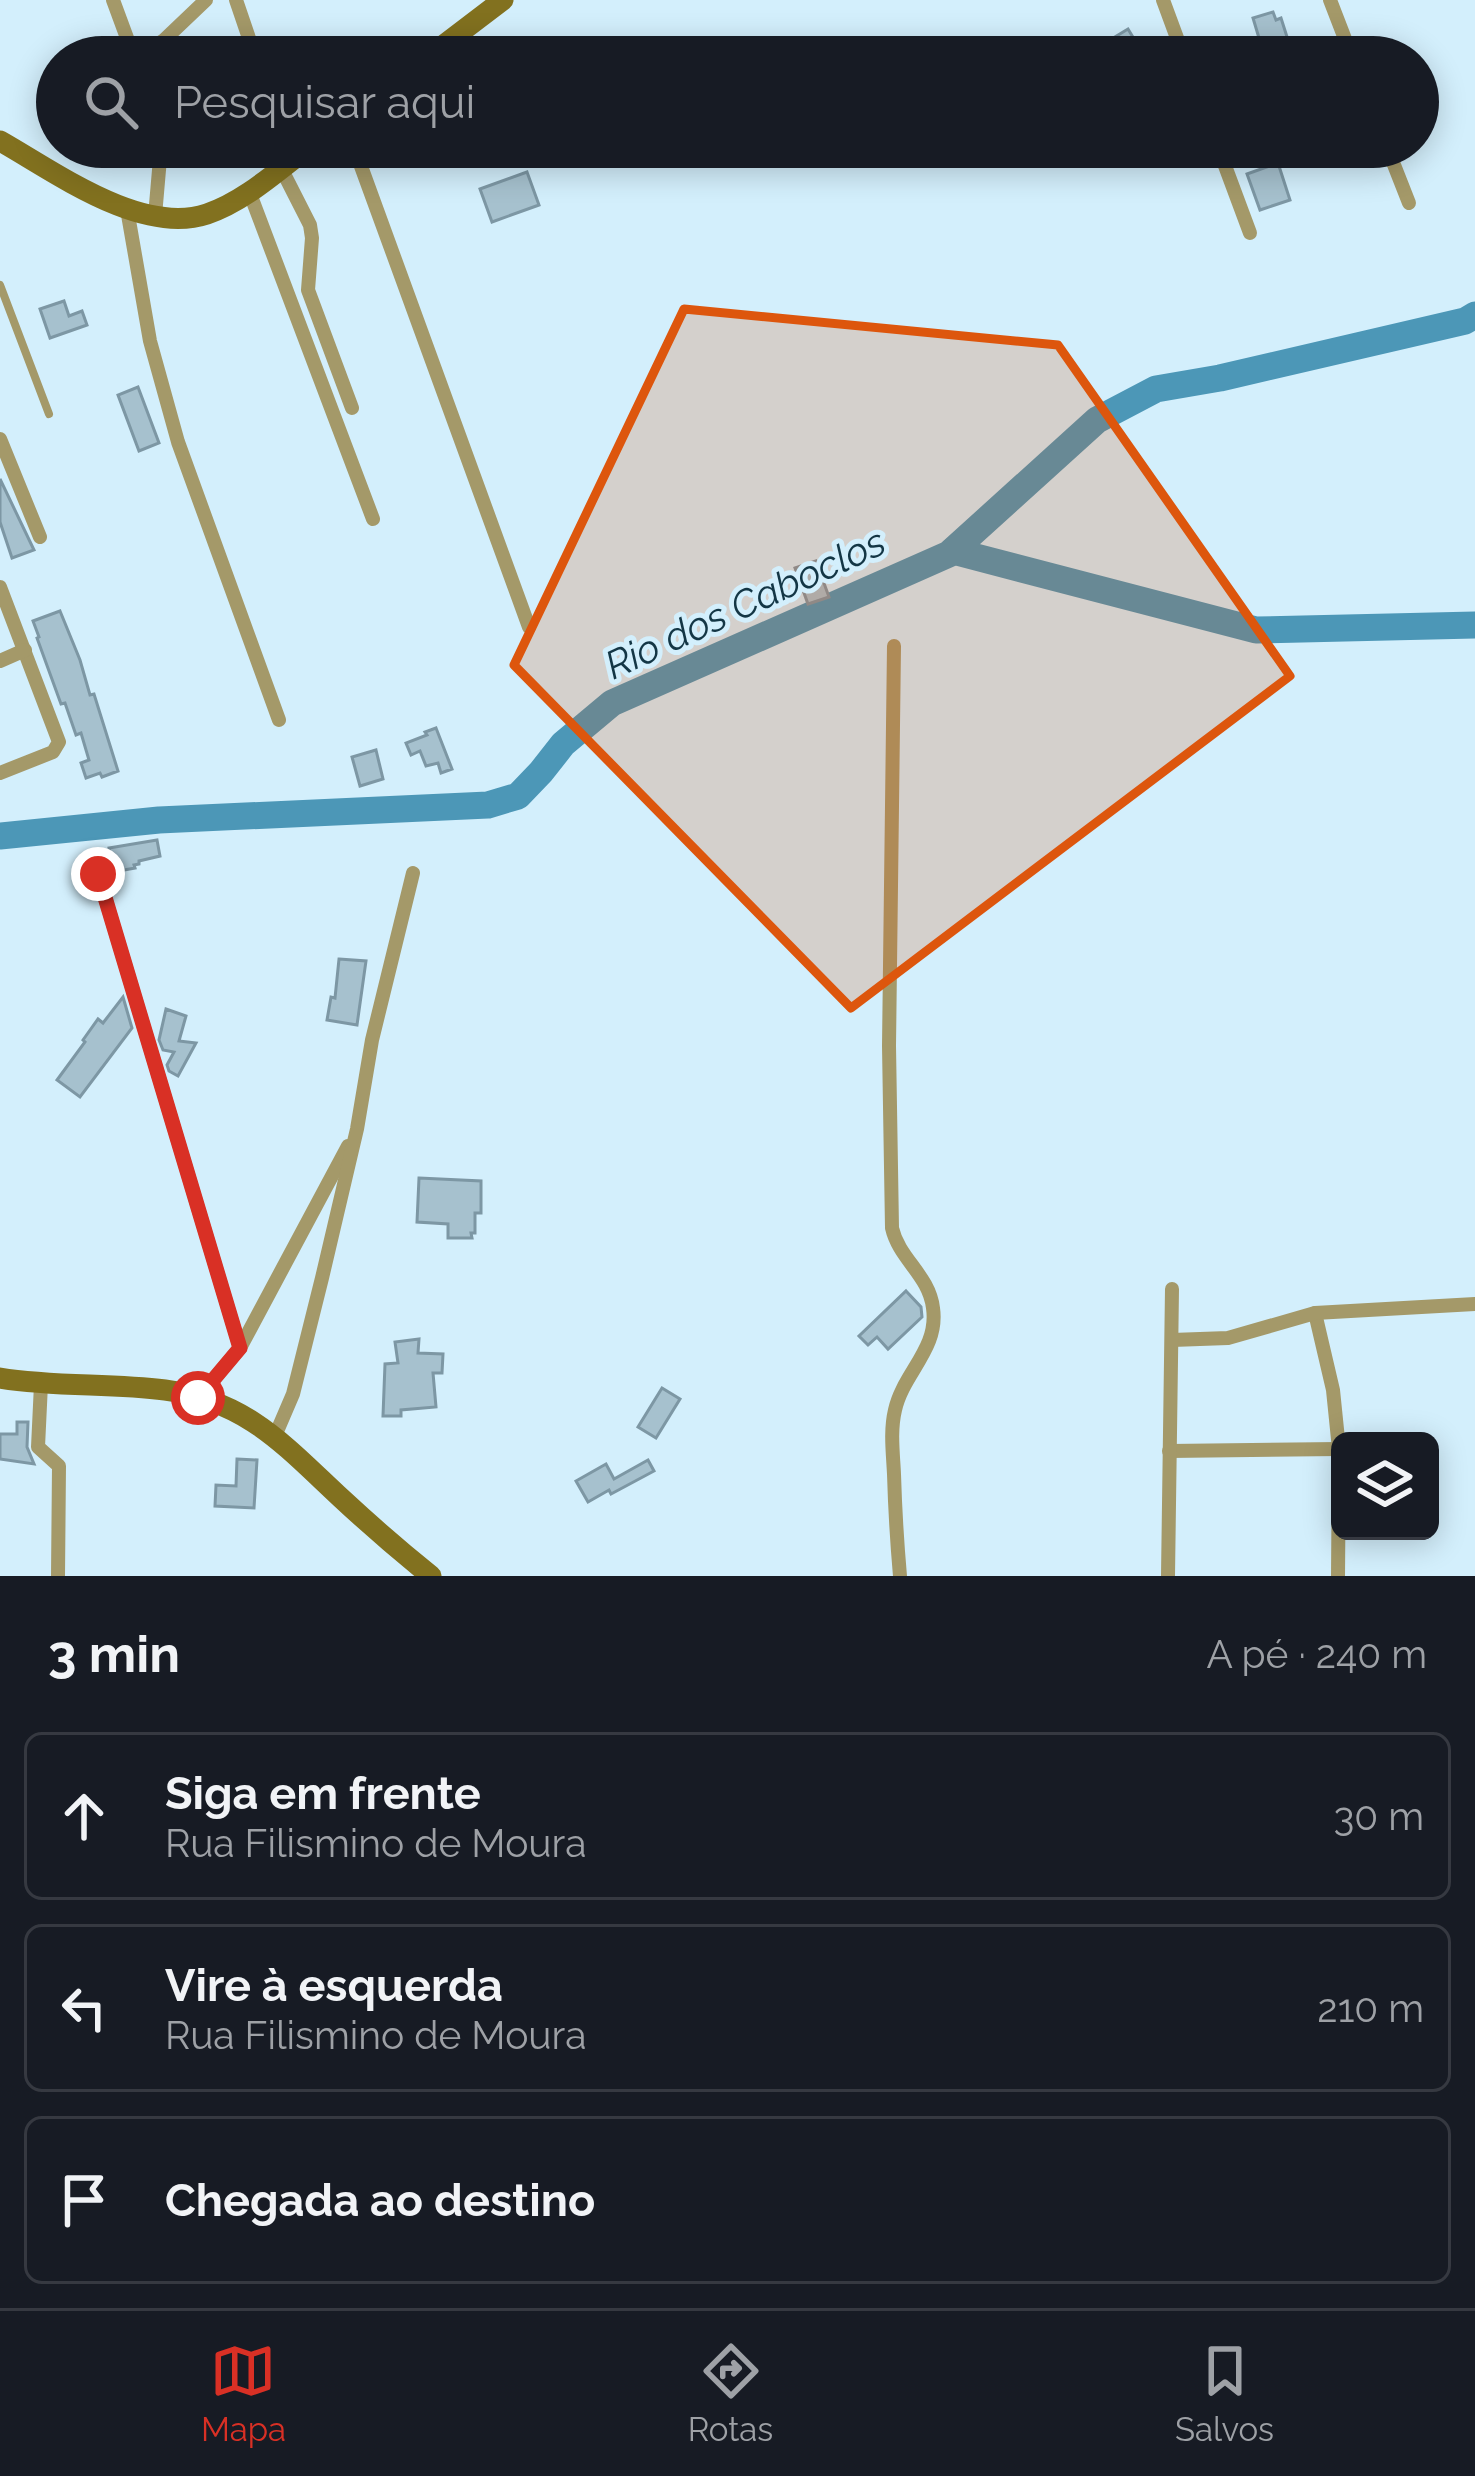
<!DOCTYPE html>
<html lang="pt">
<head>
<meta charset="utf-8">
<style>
  :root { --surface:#171b24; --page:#20242c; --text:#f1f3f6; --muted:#9ea1a6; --line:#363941; --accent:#d93025 }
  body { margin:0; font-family:Raleway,sans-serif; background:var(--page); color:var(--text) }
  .controls { position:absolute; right:36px; bottom:36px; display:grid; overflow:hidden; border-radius:18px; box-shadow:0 6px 30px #0003 }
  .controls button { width:108px; height:108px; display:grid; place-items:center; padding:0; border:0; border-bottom:3px solid var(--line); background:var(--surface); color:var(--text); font:60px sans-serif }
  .stop { position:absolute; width:36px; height:36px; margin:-27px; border:9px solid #d93025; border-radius:50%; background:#fff }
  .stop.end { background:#d93025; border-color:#fff; box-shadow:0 3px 12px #0008 }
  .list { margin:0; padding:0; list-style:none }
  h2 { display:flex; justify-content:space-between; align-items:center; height:156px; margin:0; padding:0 48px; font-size:51px }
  h2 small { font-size:39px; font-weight:400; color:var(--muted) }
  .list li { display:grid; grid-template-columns:78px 1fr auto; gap:36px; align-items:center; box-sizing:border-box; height:168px; margin:0 24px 24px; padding:0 24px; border:3px solid var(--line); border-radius:18px }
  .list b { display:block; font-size:45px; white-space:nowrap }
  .list p { margin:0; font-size:39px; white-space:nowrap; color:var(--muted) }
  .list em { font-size:39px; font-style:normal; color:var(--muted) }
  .icon { flex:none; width:66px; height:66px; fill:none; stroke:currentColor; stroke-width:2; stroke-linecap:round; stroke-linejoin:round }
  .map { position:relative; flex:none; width:1475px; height:1576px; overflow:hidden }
  .search { position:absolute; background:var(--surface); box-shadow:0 6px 30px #0003; left:36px; right:36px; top:36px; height:132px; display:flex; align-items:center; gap:30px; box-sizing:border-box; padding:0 42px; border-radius:66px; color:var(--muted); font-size:45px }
  .sheet { height:732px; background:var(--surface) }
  nav { display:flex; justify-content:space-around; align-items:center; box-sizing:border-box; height:168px; border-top:3px solid var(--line); background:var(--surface); font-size:33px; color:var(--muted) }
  nav a { display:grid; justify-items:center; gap:6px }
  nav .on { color:var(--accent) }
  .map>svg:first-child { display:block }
</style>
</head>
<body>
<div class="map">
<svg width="1475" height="1576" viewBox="0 0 1475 1576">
  <rect width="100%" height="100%" fill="#d3effc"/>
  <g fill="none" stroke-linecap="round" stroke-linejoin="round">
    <!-- river -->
    <g stroke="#4c97b7" stroke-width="27">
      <path d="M953 551 1256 630 1475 625"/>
      <path d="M0 836 159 820 488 805 518 796 541 772 563 744 612 703 949 554 1097 420 1156 389 1220 378 1465 321 1475 315"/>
    </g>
  </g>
  <!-- building -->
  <g fill="#a6c1ce" stroke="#7d97a4" stroke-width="3">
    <path d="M1273 12 1276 20 1281 18 1288 40 1262 48 1253 18Z"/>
    <path d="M1128 29 1145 57H1107L1100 46Z"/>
    <path d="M1278 163 1290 200 1260 210 1247 174Z"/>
    <path d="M527 172 539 205 492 222 480 189Z"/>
    <path d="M64 301 69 316 82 311 87 325 50 338 40 309Z"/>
    <path d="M138 387 159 443 139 451 118 395Z"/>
    <path d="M0 479 34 550 12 558 0 522Z"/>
    <path d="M816 561 829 597 808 604 795 568Z"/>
    <path d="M60 611 80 660 90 695 94 694 118 771 102 777 100 773 86 778 81 763 89 760 81 733 76 735 65 703 61 704 37 638 39 637 33 621Z"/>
    <path d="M436 728 452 769 441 773 438 763 426 766 420 751 411 755 406 743 427 735 425 732Z"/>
    <path d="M376 750 383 779 360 786 352 757Z"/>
    <path d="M157 840 160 856 139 861V864L134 865 135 868 113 872 109 848Z"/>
    <path d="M339 959 366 961 357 1025 327 1020 331 997 335 998Z"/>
    <path d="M123 997 132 1028 80 1097 57 1080 85 1042 83 1040 98 1019 103 1023Z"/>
    <path d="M166 1009 186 1016 179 1041 196 1043 178 1076 169 1071 167 1065 174 1052 163 1050 159 1040Z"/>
    <path d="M419 1178 481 1181V1213H475V1233H471L472 1238H448V1224L417 1222Z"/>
    <path d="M906 1291 921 1307 922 1317 888 1349 877 1337 868 1345 859 1336Z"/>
    <path d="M419 1339 418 1353 443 1354 442 1373H433L436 1407 401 1410V1416H383L385 1364 398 1363 395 1342Z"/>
    <path d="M662 1388 680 1399 656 1438 638 1427Z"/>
    <path d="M17 1422H28L27 1447 34 1464 0 1459V1434H17Z"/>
    <path d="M237 1459 257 1460 254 1508 215 1506 216 1485 236 1486Z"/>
    <path d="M648 1460 654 1471 611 1494 609 1490 588 1502 576 1481 606 1464 614 1479Z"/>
  </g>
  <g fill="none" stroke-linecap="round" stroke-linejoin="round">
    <!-- lane -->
    <path stroke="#a49969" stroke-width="8" d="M0 285 49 414"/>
    <!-- street -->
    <g stroke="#a49969" stroke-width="14">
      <path d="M113 0 134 57"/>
      <path d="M236 0 254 53"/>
      <path d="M1163 0 1184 57"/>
      <path d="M1330 0 1352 57"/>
      <path d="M138 57 164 40 206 0"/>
      <path d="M354 147 529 627"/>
      <path d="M1218 147 1250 233"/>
      <path d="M1387 147 1409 203"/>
      <path d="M281 168 310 225 312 238 308 290 352 408"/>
      <path d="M249 191 373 519"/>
      <path d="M127 209 150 341 178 442 279 720"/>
      <path d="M155 216 161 147"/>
      <path d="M0 439 40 537"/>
      <path d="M0 587 59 742 53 752 0 773"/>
      <path d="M894 646 889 1046 892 1228C899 1259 929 1275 933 1308 939 1349 903 1373 895 1410 890 1431 893 1453 894 1474 895 1508 897 1542 900 1576"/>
      <path d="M0 661 25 650"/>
      <path d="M98 874 240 1348 198 1398"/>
      <path d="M1315 1313 1333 1390 1339 1449 1338 1576"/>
      <path d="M1172 1340 1228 1338 1315 1313 1475 1304"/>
      <path d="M240 1348 348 1146"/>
      <path d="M41 1384 38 1447 59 1466 58 1576"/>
      <path d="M275 1436 293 1394 322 1278 357 1129 372 1040 413 873"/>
      <path d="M1169 1451 1339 1449"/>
      <path d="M1168 1576 1172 1289"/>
    </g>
    <!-- secondary -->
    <g stroke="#82711f" stroke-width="21">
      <path d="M428 57 503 0"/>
      <path d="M0 141C55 172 141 236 207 214 245 201 277 171 309 147"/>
      <path d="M0 1378C55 1387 110 1383 165 1390 247 1401 284 1445 341 1498 370 1525 400 1551 431 1576"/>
    </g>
  </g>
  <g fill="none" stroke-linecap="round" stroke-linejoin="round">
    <!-- route -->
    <path stroke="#d93025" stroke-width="15" d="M98 874 240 1348 198 1398"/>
  </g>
  <!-- marked area -->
  <path fill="#dd560d" fill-opacity="0.2" stroke="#dd560d" stroke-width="9" stroke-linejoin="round" d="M684 309 1058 345 1290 676 851 1008 514 665Z"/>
  <g text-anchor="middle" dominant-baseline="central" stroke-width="10" stroke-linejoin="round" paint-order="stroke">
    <!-- water labels -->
    <g font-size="39" font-style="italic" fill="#133645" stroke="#d3effc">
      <text transform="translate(745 603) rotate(-25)">Rio dos Caboclos</text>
    </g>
  </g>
</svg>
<div class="controls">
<button><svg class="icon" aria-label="layers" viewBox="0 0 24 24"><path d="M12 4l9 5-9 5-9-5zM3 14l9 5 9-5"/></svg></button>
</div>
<div class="stop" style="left:198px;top:1398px"></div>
<div class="stop end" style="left:98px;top:874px"></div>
<div class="search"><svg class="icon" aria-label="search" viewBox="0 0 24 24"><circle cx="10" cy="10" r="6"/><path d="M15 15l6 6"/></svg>Pesquisar aqui</div>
</div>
<section class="sheet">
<h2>3 min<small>A pé · 240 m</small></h2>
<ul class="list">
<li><svg class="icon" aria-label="ahead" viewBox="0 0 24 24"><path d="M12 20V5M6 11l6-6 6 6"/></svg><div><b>Siga em frente</b><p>Rua Filismino de Moura</p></div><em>30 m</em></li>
<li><svg class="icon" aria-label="left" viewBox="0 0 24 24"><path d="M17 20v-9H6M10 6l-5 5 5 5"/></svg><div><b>Vire à esquerda</b><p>Rua Filismino de Moura</p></div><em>210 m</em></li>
<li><svg class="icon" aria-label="arrive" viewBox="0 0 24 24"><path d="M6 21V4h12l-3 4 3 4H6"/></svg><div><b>Chegada ao destino</b></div></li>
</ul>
</section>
<nav>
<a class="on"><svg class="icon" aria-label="map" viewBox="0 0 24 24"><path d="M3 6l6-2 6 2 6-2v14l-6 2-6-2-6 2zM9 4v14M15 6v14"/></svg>Mapa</a>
<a><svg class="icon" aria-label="directions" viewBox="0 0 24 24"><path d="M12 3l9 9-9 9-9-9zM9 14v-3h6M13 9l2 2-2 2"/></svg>Rotas</a>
<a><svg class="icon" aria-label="saved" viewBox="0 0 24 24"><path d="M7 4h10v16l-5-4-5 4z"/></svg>Salvos</a>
</nav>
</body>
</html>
